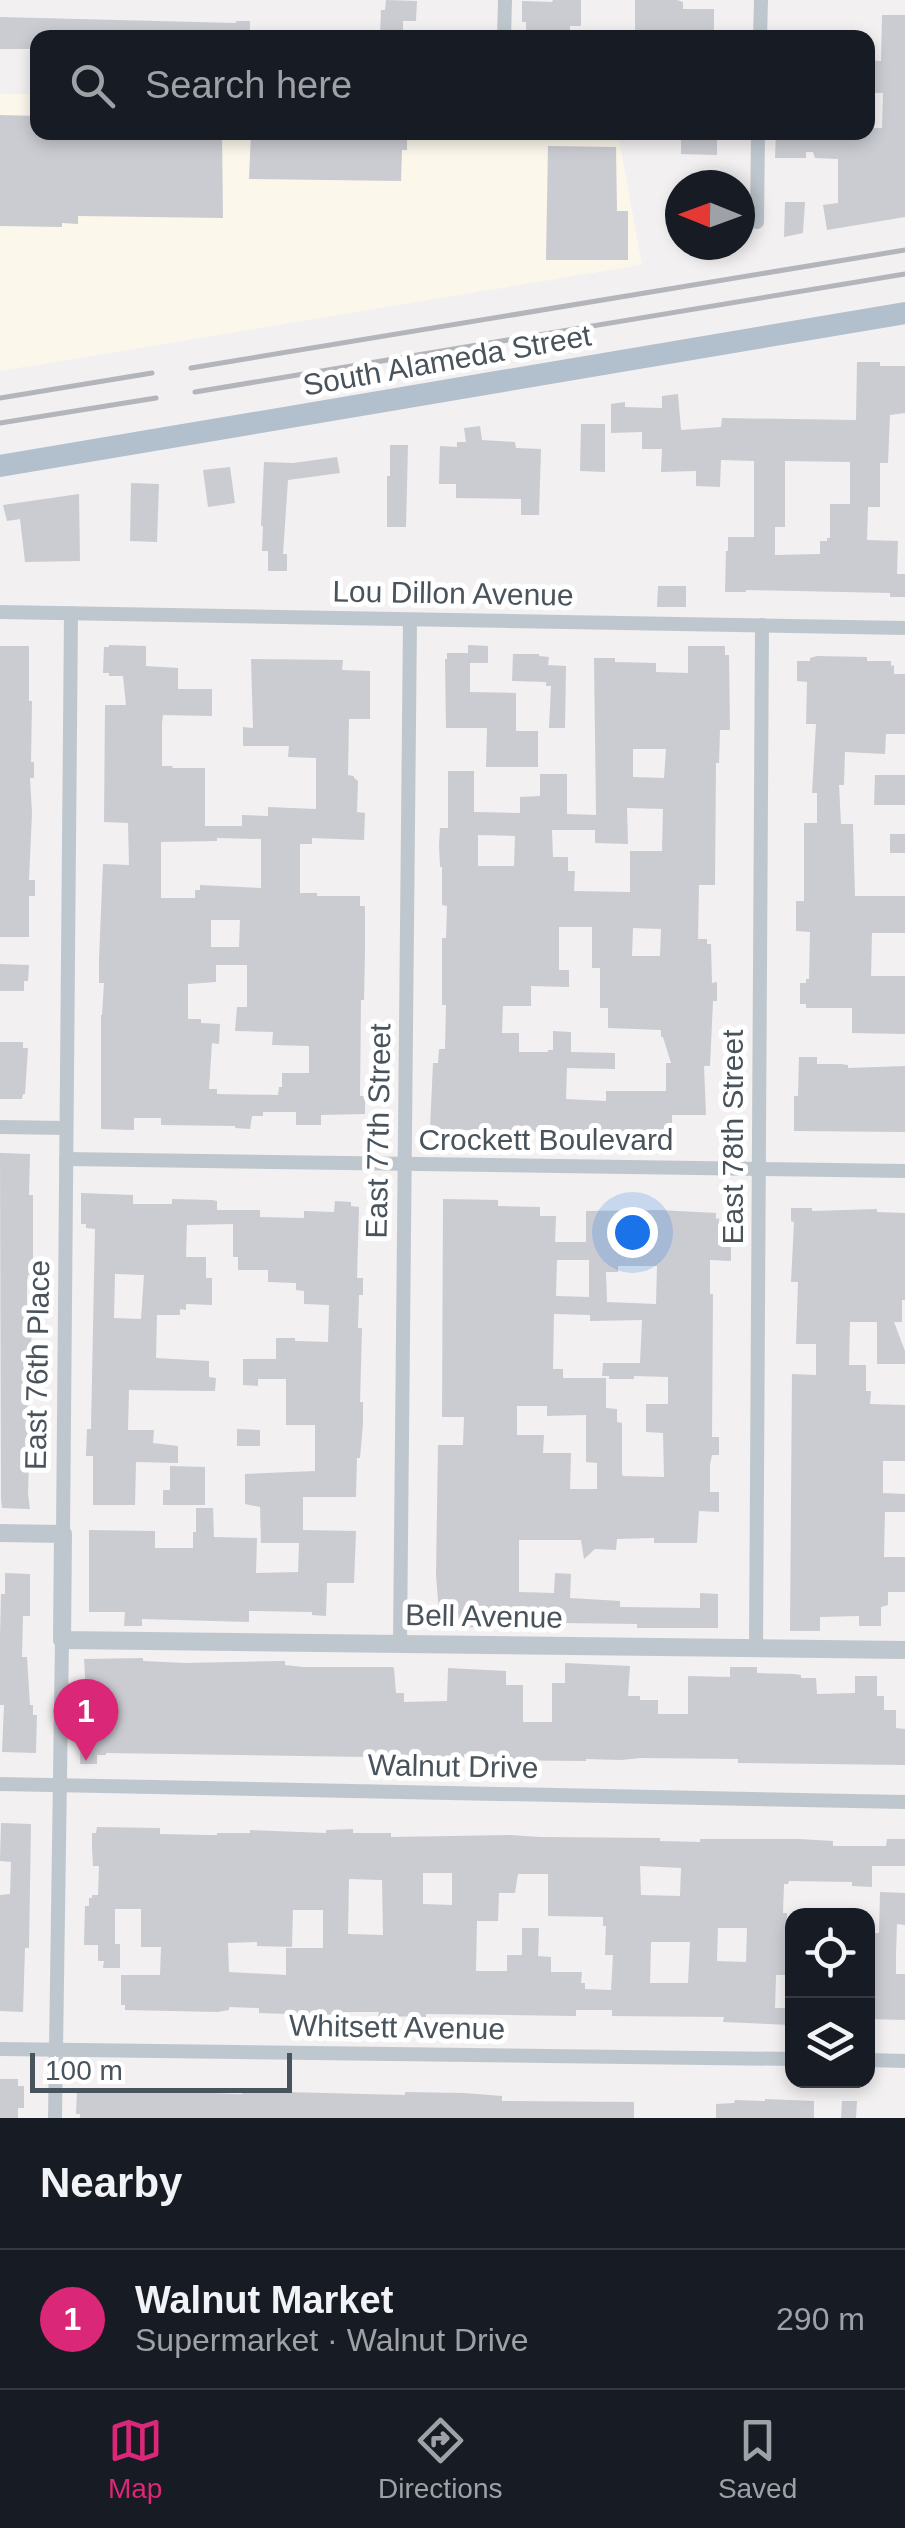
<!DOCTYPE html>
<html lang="en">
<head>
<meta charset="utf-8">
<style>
  :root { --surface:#171b24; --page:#242831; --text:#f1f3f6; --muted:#9ea1a6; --line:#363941; --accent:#db2777 }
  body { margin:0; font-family:Helvetica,sans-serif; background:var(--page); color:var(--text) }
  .controls { position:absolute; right:30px; bottom:30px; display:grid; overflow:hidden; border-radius:20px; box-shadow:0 5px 15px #0003 }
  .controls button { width:90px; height:90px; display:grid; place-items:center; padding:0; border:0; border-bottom:2px solid var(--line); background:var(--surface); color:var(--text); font:50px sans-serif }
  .compass { position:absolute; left:665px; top:170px; width:90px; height:90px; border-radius:50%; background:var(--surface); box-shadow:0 5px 15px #0003; rotate:271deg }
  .scale { position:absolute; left:30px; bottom:25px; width:262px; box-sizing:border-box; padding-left:10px; border:5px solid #49535c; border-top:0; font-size:28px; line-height:35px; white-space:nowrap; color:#49535c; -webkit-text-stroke:8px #fff; paint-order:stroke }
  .you { position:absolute; left:632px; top:1232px; width:35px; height:35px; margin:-25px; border:8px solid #fff; border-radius:50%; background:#1a73e8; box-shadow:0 0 0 15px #1a73e833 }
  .badge { display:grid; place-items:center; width:65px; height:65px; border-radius:50%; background:var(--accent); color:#fff; font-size:32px; font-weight:700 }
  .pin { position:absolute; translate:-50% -82px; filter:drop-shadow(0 2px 5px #0008) }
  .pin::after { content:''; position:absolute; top:52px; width:35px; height:30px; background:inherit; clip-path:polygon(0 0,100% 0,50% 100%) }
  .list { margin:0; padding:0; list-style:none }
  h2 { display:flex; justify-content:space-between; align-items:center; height:130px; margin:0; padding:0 40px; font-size:42px }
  h2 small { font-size:32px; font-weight:400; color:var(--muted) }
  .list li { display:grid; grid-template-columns:65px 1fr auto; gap:30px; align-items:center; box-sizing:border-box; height:140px; padding:0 40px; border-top:2px solid var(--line) }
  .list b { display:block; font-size:38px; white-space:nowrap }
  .list p { margin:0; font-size:32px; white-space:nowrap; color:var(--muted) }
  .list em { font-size:32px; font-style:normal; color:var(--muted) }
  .icon { flex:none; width:55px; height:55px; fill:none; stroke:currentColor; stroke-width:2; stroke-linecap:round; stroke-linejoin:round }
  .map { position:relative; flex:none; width:905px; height:2118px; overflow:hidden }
  .search { position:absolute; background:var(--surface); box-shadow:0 5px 15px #0003; left:30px; right:30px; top:30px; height:110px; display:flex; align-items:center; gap:25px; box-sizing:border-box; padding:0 35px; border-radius:20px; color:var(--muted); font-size:38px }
  .sheet { height:270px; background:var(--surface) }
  nav { display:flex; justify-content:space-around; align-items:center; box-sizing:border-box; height:140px; border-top:2px solid var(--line); background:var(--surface); font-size:28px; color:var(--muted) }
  nav a { display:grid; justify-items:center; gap:5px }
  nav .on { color:var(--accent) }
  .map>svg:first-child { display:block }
</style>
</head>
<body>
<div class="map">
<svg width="905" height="2118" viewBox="0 0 905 2118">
  <rect width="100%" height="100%" fill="#f2f0f0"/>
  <!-- commercial -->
  <path fill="#fbf7eb" d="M0 94H37L38 132 618 133 642 265 0 371Z"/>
  <!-- building -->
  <g fill="#caccd2" fill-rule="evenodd">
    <path d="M386 0 417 1 416 21H403V36H380L381 10H385Z"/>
    <path d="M553 0H581V26H570V38H526V22H522V1L552 2Z"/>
    <path d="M635 0H677L683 2V9H714V32H700L699 38H635Z"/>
    <path d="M882 15H905V217L827 230 823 205 838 203V159L815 158 813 152H806V158H775L776 132H868V128H882L883 93H868V60L881 61Z"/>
    <path d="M0 17 236 23V21H250V38H38V49H0Z"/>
    <path d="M0 115 38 116V132H222L223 218 78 216V224L62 223V227L0 226Z"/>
    <path d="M251 132H407V150H402L401 181 249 179Z"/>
    <path d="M681 132H717V155L681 154Z"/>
    <path d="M548 146 616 147 617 211H628V260H546Z"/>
    <path d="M785 202H805L803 233 784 237Z"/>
    <path d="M857 362H880V366H905V413L890 415 888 463H880V507H868L867 540 898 541 897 574H905V597H890V593L746 590V592H725L726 551H728V537H754V461L721 460 720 487 696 486V471L661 472 662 449H642V432L611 433V404L625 402V407L662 408V396L678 394 681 430 721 427 722 418 856 420ZM785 461 850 462V504H830V538H827V541H820V554L775 555V527H785Z"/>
    <path d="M581 424H605V472L580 471Z"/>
    <path d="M480 426 482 440 515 442 516 448 541 449 539 515H521V499L456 498V484H439L440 446 457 447V442H466L464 428Z"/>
    <path d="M390 445H408L406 527H387V476H390Z"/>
    <path d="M337 457 340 473 288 480 283 554H287V571H268V551H262L263 526H261L264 462 293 463Z"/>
    <path d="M230 467 235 503 208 507 203 470Z"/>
    <path d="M131 483 159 484 157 542 130 541Z"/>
    <path d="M79 494 80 561 25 562 20 519 7 521 3 505Z"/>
    <path d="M658 586H686V607H657Z"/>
    <path d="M109 645 146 646V666L178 668V689H212V716L163 715 162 723V766H173L172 768H205V826H242V815L268 816V807L316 809V758L288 757 289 746H243V727L253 728 251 659 343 660 342 670 370 671V719H349L348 775 354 776V778L358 781 357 812 365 813 364 840 312 838V844H300V893H317V896H360V906H365V952L364 1000H361L360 1096H365V1114L321 1115V1125H296V1112H263V1116H252L250 1129 235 1128V1126L161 1125V1118H134V1130L101 1129V1015H102L104 983H99V959L103 864 129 865 128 823 104 822 105 705H126L123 676H109V673H103L104 647H109ZM217 838 261 839V888L200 885V890H195V898H161V842L217 841ZM211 920H240L239 947H211ZM216 965H247V1007H237L235 1031 273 1032 272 1045 309 1046V1073H282V1087H279L278 1095 217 1094V1089H209L212 1043 219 1044 220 1024 201 1023V1019H188V984L216 982Z"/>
    <path d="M468 645 488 646V663H470V692L516 693V731H538V767H486L487 728H446L445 659H447V653H468Z"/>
    <path d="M0 646H29V701H32L31 762H34V778H30L32 813 29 880H35V896H29V937H0Z"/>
    <path d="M688 646H725V655H729L730 730H720L719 763H716L715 885H699L698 939H707V944H711L712 983 717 982V1001H713L710 1066H704L706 1115H672V1135L430 1129 433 1063H438L439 1049H445L446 1005H442V938H446L447 906 442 905V867H440L439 845 440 828H448V771H474V812L520 813V797L540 796V774H567V814L596 815 594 658H615V662L656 663V672L688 673ZM633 749H666L664 778 633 777ZM627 808 663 809 662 851H630V892L574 891 575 871H568V857H553L552 830H595V843L628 844ZM478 835 515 836 514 866H478ZM559 927H592V968H600V1008H608V1028L661 1030V1037H663L671 1063H666V1091H606V1101L566 1099 567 1068 615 1069V1053L571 1052V1032L553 1031V1050H548V1052H519V1033H502L503 1006H531V986L569 987V970H559ZM633 928 661 929 660 956H632Z"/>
    <path d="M513 654H539V656L549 657 548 665 566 666 565 728H549L551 686H546V682L512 681Z"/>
    <path d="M817 656 867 657V661H891V666L894 665V674H905V734H886L885 754 845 752 844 785H839L841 824H853L855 896H905V933H872L871 976H905V1034L852 1033V1008H806V1004H800V983H806V979H809L810 932 796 931V901H804V823H817V793H812L816 724H806L807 682 797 681V661H810V658Z"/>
    <path d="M875 775H905V805H874Z"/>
    <rect x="890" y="834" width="15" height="19"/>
    <path d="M0 964 29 965 28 981H24V991H0Z"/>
    <path d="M0 1042H23V1048H28L25 1094H23L22 1099H0Z"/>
    <path d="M799 1057H817V1064H841L848 1065V1068L905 1066V1132L794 1131V1096H798Z"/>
    <path d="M0 1153 30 1154 29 1195H33V1275H28L27 1281V1323H32L31 1348H27V1392H31L28 1494 30 1509 2 1508 1 1499Z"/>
    <path d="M81 1193 133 1195V1204H172V1199L212 1200 217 1201V1210H260V1217L304 1218V1211L334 1212 335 1201 351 1202V1206L359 1207 357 1278H363V1295H359L358 1328H362L360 1402H363V1423L360 1458H357L356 1497H303V1530L356 1531 354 1583H327L326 1616 312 1615V1612L249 1611V1622L142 1619V1626H124L125 1612H89V1530L155 1531V1548H193V1532H196V1508H213L214 1537 257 1538 256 1573 298 1572 299 1543H261L260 1507 245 1504V1474L315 1471V1425H286V1379H258V1386L243 1385V1359H276V1338H295V1341L328 1342 329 1305 304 1304V1291L296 1290V1283L268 1282V1270H238V1257H233V1224L187 1225 186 1257H206V1278H212V1305L186 1304V1310L180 1309V1315H157L156 1358 209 1361V1377L216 1378 215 1391 129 1390 128 1430H154L153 1443 178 1446V1463L136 1462 135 1505H93V1456H86L87 1429H91L95 1229 86 1228V1224H81ZM115 1274 144 1275 141 1319 114 1318Z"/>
    <path d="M443 1199 498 1200V1206L540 1207V1216H556L555 1242H586V1211L659 1210 716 1213V1219L719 1218 718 1245H731V1261L710 1260V1294H713L712 1437H719V1455H712L710 1465V1492H719V1512L699 1511 697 1543H654V1538L617 1539 616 1550 595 1549 584 1559 581 1540H519V1592L554 1593 555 1573 571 1574 570 1598 620 1601V1607L700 1608V1593L718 1594V1628H637V1624L563 1623V1626L491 1623V1628L460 1627 458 1613 439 1612 436 1575 438 1445H463L464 1417H442ZM557 1260H589V1297L556 1296ZM618 1266H657L656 1304 607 1302 606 1272H618ZM554 1314 590 1315V1321L642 1320 640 1363H603L602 1376H609V1379H634V1376L668 1377V1404H646V1432L663 1433 664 1477 623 1476 622 1474V1423L617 1422V1409L606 1408V1378H563V1369H553ZM517 1406H547V1416L586 1415V1462L597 1463V1489H570L571 1453H543L544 1435H517Z"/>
    <path d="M791 1208H812V1211L877 1209V1212L905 1213V1300H902V1322H894L905 1351V1364H877V1322H850L849 1365H866V1391H871L870 1404 905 1405V1461H883V1493L905 1494V1512H885L884 1557H905V1592H888V1605L881 1607V1626H859V1616L820 1617V1631H790L792 1374 816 1375V1344H796L798 1282H791L794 1222 791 1221Z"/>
    <path d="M237 1429 260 1430V1446H237Z"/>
    <path d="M170 1466 205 1467V1505H163V1490H170Z"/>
    <path d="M5 1573 30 1574V1616H23L22 1657H27L30 1705H33V1715H37L36 1753 2 1752 4 1705H0V1637L1 1594H5Z"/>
    <path d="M143 1658V1661L185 1663 285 1661V1665L303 1667H392L394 1668 396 1693H404V1702L447 1701 448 1668 506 1671V1685H523V1722H552V1683H565V1663L630 1666 628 1696H640V1700H658V1714H688V1676L730 1677V1667H757V1673L794 1674 801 1675V1678H816L817 1694 855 1693V1676H877V1696H884V1710H896V1728L905 1729V1765L738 1763V1759L641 1758 621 1760 586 1759V1761L494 1760V1754H464V1758H430L106 1753V1755H97V1764H80L81 1732H88L89 1694H86L84 1659Z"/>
    <path d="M1 1823 31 1824 29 1948H25L23 2012 0 2011V1895L10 1894 11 1862 0 1861Z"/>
    <path d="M97 1827 160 1828V1834L208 1835H217V1833H250V1830L326 1833V1830L353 1829V1833H391V1837L510 1835 540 1837 660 1838V1841L700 1842V1839H799L833 1841V1846H886L887 1839H905V1866H872V1887L852 1886V1882L789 1881 788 1884H784L783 1913H787L786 1975H776L775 2008H790V2025L723 2022 724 2017 612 2016V2010H576V2016L426 2014V2017L378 2016 379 2012H346V2014L315 2015 259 2013V2008L229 2007V2010L218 2012 125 2010V2005H121V1975H160L161 1947H141V1909H115V1944H120V1968H103L104 1961H98V1945H84L85 1906H89V1898H92V1895H98L99 1866H93L92 1848V1833H96ZM640 1866 681 1868 680 1896 641 1895ZM423 1873H452V1905L423 1904ZM518 1874H548V1916L603 1917V1926H606L605 1955H613L611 1990 585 1989V1983H581L582 1972H551V1957L538 1956 539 1928H522V1955H507V1971H476L477 1921H498L499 1893H515ZM349 1879 382 1880 383 1935 348 1934ZM293 1910H323V1948H286V1975L229 1972 228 1943 257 1942V1946L292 1947ZM718 1928H747L746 1962 717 1961ZM651 1942H690L688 1983H650Z"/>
    <path d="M880 1892 905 1893V1925L897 1924 896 1955V1974H905V2020L868 2019V1999H871L872 1955H868V1933H879Z"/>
    <path d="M0 2079H18V2086H24V2108H18V2118H0Z"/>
    <path d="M93 2089 242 2094V2091L405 2095V2092L464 2093 502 2096V2101L634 2102V2118H80V2114H76L77 2090Z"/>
    <path d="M765 2099 814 2101V2118H716V2104L734 2103 735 2100 765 2101Z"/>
    <path d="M842 2101H857L856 2118H841Z"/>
  </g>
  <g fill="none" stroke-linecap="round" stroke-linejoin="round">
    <!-- minor -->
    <g stroke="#bfc7ce" stroke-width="14">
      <path d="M504 38 505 0"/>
      <path d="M760 38 761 0"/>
      <path d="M757 222 758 132"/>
      <path d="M0 612 905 628"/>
      <path d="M0 1127 66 1128"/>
      <path d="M66 1159 905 1171"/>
      <path d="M63 1534 71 613"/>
      <path d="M400 1642 410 620"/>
      <path d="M756 1649 762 625"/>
      <path d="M0 1784 905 1802"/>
      <path d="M0 2049 792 2059"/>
      <path d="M868 2060 905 2061"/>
      <path d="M55 2118 62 1640"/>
    </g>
    <!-- tertiary -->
    <path stroke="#bfc7ce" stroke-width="18" d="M0 1533 63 1534 62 1640 905 1650"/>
    <!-- primary -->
    <path stroke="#b2bfcd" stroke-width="22" d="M0 466 905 313"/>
    <!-- rail -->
    <g stroke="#b3b5ba" stroke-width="5">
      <path d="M191 368 905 250"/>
      <path d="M195 392 905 274"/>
      <path d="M0 398 152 373"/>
      <path d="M0 423 156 398"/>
    </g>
  </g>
  <g text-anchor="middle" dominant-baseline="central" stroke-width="10" stroke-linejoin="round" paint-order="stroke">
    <!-- street labels -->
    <g font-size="30" fill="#49535c" stroke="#fff">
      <text transform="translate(447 360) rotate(-10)">South Alameda Street</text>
      <text transform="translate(453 593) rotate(1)">Lou Dillon Avenue</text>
      <text transform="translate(378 1131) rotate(-89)">East 77th Street</text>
      <text transform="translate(732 1137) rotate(-90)">East 78th Street</text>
      <text x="546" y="1139">Crockett Boulevard</text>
      <text transform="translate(37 1365) rotate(-89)">East 76th Place</text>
      <text transform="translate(484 1616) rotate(1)">Bell Avenue</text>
      <text transform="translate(453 1766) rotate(1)">Walnut Drive</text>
      <text transform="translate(397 2027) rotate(1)">Whitsett Avenue</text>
    </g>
  </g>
</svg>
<div class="controls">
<button><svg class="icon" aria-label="locate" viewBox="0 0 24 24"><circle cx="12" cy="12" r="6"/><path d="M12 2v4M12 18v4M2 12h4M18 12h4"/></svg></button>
<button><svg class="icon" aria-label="layers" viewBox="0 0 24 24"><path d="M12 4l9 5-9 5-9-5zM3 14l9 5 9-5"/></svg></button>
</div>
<svg class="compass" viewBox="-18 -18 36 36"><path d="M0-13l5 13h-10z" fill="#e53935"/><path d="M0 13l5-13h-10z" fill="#9ea1a6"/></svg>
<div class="scale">100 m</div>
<div class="you"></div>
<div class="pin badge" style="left:86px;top:1761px">1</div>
<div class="search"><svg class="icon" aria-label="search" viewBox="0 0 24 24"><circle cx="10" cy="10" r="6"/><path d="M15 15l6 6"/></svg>Search here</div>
</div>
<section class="sheet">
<h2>Nearby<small></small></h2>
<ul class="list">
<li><span class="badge">1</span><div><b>Walnut Market</b><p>Supermarket · Walnut Drive</p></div><em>290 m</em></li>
</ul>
</section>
<nav>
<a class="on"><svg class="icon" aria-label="map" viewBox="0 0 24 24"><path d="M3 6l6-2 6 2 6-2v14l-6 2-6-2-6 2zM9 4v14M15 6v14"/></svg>Map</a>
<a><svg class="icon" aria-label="directions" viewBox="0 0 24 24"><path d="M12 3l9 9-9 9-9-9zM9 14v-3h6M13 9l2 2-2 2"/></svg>Directions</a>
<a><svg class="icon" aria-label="saved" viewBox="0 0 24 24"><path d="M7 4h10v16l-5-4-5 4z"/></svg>Saved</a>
</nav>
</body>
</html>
